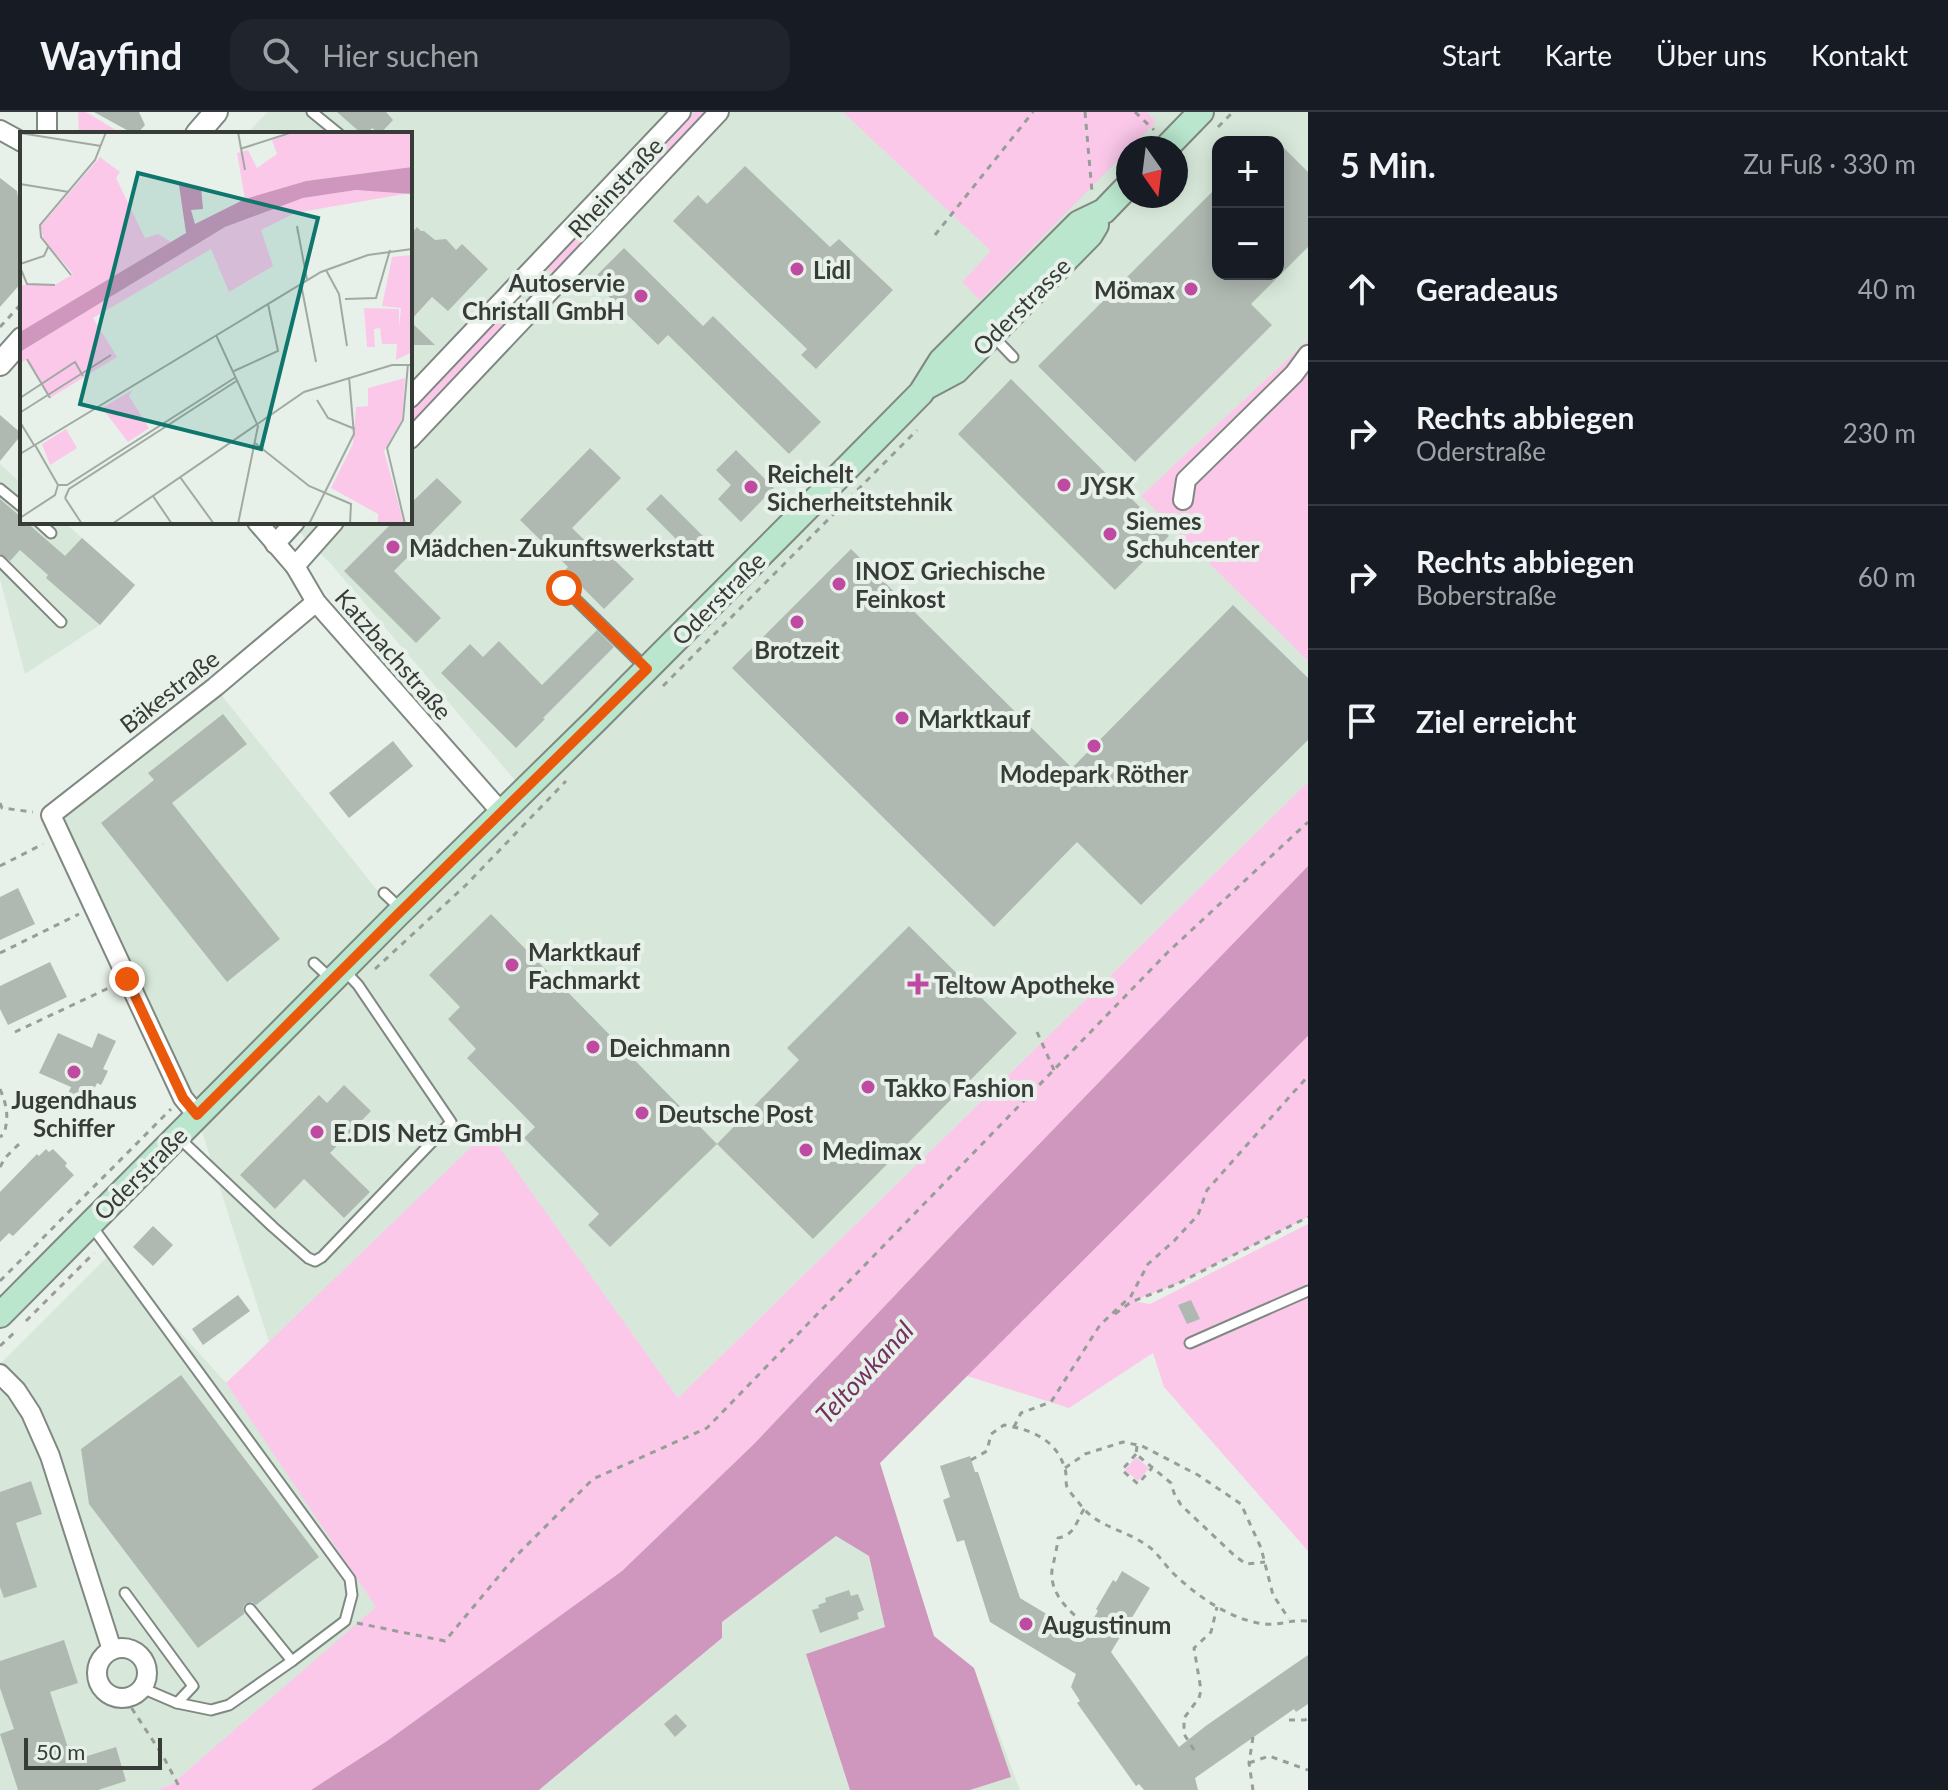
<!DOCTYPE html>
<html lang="de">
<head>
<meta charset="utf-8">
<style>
  :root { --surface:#171b24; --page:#20242c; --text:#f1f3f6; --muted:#9ea1a6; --line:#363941 }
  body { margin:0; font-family:Lato,sans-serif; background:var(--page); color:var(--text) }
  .controls { position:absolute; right:24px; top:24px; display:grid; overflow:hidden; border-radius:16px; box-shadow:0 4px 20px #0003 }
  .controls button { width:72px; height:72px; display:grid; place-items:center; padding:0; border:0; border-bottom:2px solid var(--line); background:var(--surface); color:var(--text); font:40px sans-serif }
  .compass { position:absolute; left:1116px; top:24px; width:72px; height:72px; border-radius:50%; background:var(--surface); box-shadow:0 4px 20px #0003; rotate:166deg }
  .scale { position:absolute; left:24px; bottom:20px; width:138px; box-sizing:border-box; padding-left:8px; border:4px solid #383c39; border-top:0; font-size:22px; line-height:28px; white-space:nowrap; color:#383c39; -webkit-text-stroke:6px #e7f1e9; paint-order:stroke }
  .stop { position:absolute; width:24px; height:24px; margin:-18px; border:6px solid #ea580c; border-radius:50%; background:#fff }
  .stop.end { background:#ea580c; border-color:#fff; box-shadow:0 2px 8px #0008 }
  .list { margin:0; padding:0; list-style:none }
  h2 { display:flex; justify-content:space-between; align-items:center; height:104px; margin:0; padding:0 32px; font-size:34px }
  h2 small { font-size:26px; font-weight:400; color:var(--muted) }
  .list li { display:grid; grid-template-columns:52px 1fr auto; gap:24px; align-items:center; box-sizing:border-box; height:144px; padding:0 32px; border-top:2px solid var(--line) }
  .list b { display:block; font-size:30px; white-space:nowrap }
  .list p { margin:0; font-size:26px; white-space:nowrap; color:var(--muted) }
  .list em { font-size:26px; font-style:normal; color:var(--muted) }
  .icon { flex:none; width:44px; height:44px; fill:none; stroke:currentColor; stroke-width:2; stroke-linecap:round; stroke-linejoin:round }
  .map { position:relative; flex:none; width:1308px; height:1678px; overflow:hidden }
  header { display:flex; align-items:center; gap:48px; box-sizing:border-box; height:112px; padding:0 40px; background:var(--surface); border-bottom:2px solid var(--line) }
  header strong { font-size:38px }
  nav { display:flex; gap:44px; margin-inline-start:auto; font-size:28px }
  .search { width:560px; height:72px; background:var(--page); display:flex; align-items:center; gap:20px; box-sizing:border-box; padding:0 28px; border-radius:24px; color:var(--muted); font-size:30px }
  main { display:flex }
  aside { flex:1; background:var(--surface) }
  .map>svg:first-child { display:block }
</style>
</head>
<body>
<header>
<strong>Wayfind</strong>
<div class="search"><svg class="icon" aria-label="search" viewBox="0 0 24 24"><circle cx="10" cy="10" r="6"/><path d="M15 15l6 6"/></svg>Hier suchen</div>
<nav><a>Start</a><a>Karte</a><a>Über uns</a><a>Kontakt</a></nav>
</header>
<main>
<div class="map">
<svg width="1308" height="1678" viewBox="0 0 1308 1678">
  <rect width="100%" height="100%" fill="#e7f1e9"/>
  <!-- built -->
  <g fill="#d7e8da" fill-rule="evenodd">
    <path d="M267 0H1196L1159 36H1128V84H1176V36L1201 0H1308V228L1142 384 1308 549V670L678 1286 488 1020 269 1230 197 1004 51 703 215 575 397 803 524 679 331 452 304 425 293 410H410V22H247ZM1218 30H1278V162H1218Z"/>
    <path d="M0 352 22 372V410H64L135 473 100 513 25 562 0 467Z"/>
    <path d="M110 1142 226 1271 377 1495 172 1672 157 1678H0V1252Z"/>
    <path d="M836 1424 869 1444 885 1515 806 1542 850 1678H539L722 1526V1510Z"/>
    <path d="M974 1556 1020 1678H970L1010 1664Z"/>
  </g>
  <!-- green -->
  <g fill="#fbc8ea">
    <path d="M78 0H86L122 22H79Z"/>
    <path d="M695 0H709L554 160 548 159 547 154Z"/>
    <path d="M843 0H1147L1156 10 1130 36H1128V38L980 188 962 170 991 139Z"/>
    <path d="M510 192H518V199L410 317V298Z"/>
    <path d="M1308 228V549L1141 384Z"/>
    <path d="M1308 670V754L987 1086 755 1331 622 1459 387 1629 311 1678H157L172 1672 376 1495 226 1271 488 1019 678 1286Z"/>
    <path d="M1308 924V1105L1177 1172 1133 1189 1150 1192 1308 1112V1439L1164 1275 1153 1241 1069 1296 967 1264Z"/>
    <path d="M1136 1345 1149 1356 1138 1369 1125 1358Z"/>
  </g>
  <!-- water -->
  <path fill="#cf97bd" d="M1308 754V924L880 1351 934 1524 974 1556 1011 1665 970 1678H850L806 1542 885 1515 869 1444 836 1424 722 1510V1526L539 1678H311L387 1629 622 1459 755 1331 987 1086Z"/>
  <!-- building -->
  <g fill="#afb9b1">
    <path d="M94 0H139L145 13 137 22H134Z"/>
    <path d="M337 0H386L393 8 380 22 372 16 366 22H362Z"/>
    <path d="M1278 30 1308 60V135L1251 192 1272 213 1135 350 1038 254 1218 74V162H1278Z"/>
    <path d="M745 54 830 135 839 127 893 178 816 257 801 243 807 237 673 109 698 83 707 92Z"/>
    <path d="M0 66 17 79 22 112V170L0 195Z"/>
    <path d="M417 115 421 119H424L435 128 446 127 456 138 462 132 488 157 448 199 432 185 410 209 435 233H410V123Z"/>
    <path d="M624 136 703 214 713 204 821 310 789 342 668 223 658 233 592 168Z"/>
    <path d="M1011 267 1169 424 1115 478 958 322Z"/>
    <path d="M0 303 22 322 0 349Z"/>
    <path d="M590 336 621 366 572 416 600 443 604 438 634 467 604 497 565 458 568 455 520 408Z"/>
    <path d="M736 338 774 376 741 410 718 387 731 373 716 358Z"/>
    <path d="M437 366 462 390 394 459 441 506 416 531 344 459 393 410H410V392Z"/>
    <path d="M661 382 710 431 695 446 646 397Z"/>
    <path d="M0 387 22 406V410H26L65 444 82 426 135 473 100 513 46 466 48 463 20 438 10 449 0 442Z"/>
    <path d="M851 437 1072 656 1233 493 1308 566V628L1141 793 1077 730 994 815 732 556Z"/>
    <path d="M597 518 614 535 543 606 545 607 516 636 441 561 470 532 483 545 499 529 542 573Z"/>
    <path d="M223 602 247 632 172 691 280 827 227 870 101 711 154 668 148 661Z"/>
    <path d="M393 629 413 654 349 706 329 681Z"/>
    <path d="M18 776 35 812 0 828V785Z"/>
    <path d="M491 802 717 1032 610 1135 588 1113 599 1102 524 1026 535 1015 467 946 476 937 448 907 460 895 429 863Z"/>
    <path d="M909 814 1017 921 813 1127 717 1032 799 948 787 936Z"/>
    <path d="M50 850 67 885 8 913 0 897V874Z"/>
    <path d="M58 921 92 936 98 921 116 929 103 957 108 959 101 973 97 971 83 1001 63 992 71 975 39 961Z"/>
    <path d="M344 973 371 999 330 1041 370 1080 344 1106 304 1067 275 1097 240 1063 319 983 327 991Z"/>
    <path d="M46 1037 49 1040 53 1037 67 1051 65 1054 74 1063 13 1124 9 1121 0 1130V1080L37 1042 39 1044Z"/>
    <path d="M153 1114 173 1133 153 1154 133 1135Z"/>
    <path d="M238 1183 250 1199 203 1233 192 1217Z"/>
    <path d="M1191 1188 1200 1207 1187 1212 1178 1193Z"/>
    <path d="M181 1263 319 1445 256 1493 252 1490 246 1491 243 1495 244 1502 198 1536 89 1392 81 1337Z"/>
    <path d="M970 1344 975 1360H978L1020 1486 1083 1524 1098 1499 1096 1497 1113 1468 1116 1470 1122 1459 1150 1476 1111 1540 1179 1635 1207 1613 1308 1543V1592L1296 1600 1294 1597 1195 1666 1198 1678H1144L1139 1672 1136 1674 1077 1591 1080 1589 1071 1575 1076 1562 990 1510 964 1428 957 1430 943 1388 950 1385 940 1354Z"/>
    <path d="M31 1369 42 1402 16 1411 37 1475 4 1486 0 1475V1380Z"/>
    <path d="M849 1478 851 1484 858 1482 864 1498 857 1501 859 1507 820 1521 812 1498 819 1496 818 1493 826 1490 825 1486Z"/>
    <path d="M64 1528 78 1571 50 1580 69 1639 78 1636 81 1646 116 1635 126 1669 98 1678H18L0 1622 14 1617 0 1576V1549Z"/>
    <path d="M676 1602 687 1614 675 1625 664 1612Z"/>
  </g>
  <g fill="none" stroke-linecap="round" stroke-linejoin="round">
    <!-- service casing -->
    <g stroke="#7f8881" stroke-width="13">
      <g id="service">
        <path d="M312 0 339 22"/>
        <path d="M992 223 1013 245"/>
        <path d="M0 377 22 395"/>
        <path d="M39 410 51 421"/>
        <path d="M0 449 61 510"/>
        <path d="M564 476 645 555"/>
        <path d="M384 781 402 798"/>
        <path d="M314 851 330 866"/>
        <path d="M177 1024 273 1115 308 1146 315 1149 322 1145 451 1010 358 873 343 857"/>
        <path d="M91 1113 350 1467 352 1483 345 1509 292 1549 229 1593 211 1598 177 1591 142 1576"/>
        <path d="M1190 1231 1308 1179"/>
        <path d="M125 1481 193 1574 177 1591"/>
        <path d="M250 1497 292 1549"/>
      </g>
    </g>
    <!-- minor casing -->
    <g stroke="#7f8881" stroke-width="22">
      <g id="minor">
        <path d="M47 0V22"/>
        <path d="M0 18 22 30"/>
        <path d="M410 286 681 0"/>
        <path d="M410 327 719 0"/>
        <path d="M1183 388 1186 368 1294 262 1308 243"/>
        <path d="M257 410 295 454 316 490 502 701"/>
        <path d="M275 432 295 410"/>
        <path d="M295 454 334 410"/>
        <path d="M197 1003 183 986 51 703 215 575 316 490"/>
        <path d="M0 1262 16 1278 31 1301 50 1344 112 1538"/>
        <circle cx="122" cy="1561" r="25"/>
      </g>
    </g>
    <!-- tertiary casing -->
    <g stroke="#7f8881" stroke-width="26">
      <g id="tertiary">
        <path d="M197 22 216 0"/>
        <path d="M0 252 22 227"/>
      </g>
    </g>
    <!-- secondary casing -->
    <g stroke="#7f8881" stroke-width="28">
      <g id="secondary">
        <path d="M1166 36 1201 0"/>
        <path d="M928 274 956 259 1090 123 1096 113"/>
        <path d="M0 1203 397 803 596 608 847 356 921 281 941 249 1079 111 1104 99 1128 74"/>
      </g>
    </g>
    <!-- path -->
    <g stroke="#979e98" stroke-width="3" stroke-dasharray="6 6" stroke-linecap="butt">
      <path d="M1085 0 1092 80"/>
      <path d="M1135 0 1154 18"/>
      <path d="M1218 15 1233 0"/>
      <path d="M935 123 1033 0"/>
      <path d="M0 215 22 191"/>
      <path d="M663 574 917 318"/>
      <path d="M0 691 2 696 33 700"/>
      <path d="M0 754 43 732"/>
      <path d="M0 841 79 802"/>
      <path d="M375 857 466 773 566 669"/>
      <path d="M15 920 113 874"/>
      <path d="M1037 920 1054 958"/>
      <path d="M0 977C7 994 9 1004 4 1022L0 1025"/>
      <path d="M0 1055 5 1046 22 1029"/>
      <path d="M0 1169 171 997"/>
      <path d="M1115 1202 1131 1190 1177 1172 1308 1105"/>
      <path d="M26 1209 94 1141"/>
      <path d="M0 1234 15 1220"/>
      <path d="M1014 1315 1021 1301 1051 1290 1100 1213 1131 1184 1148 1152 1174 1129 1198 1103 1207 1078 1308 964"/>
      <path d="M1137 1334 1136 1342 1171 1371 1174 1381 1181 1393 1235 1444 1246 1452 1265 1450"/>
      <path d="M1136 1342 1122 1358 1138 1372 1152 1356"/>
      <path d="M971 1348 987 1339 991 1322 1004 1313C1032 1318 1056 1327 1065 1357 1067 1362 1065 1369 1067 1375 1070 1381 1078 1389 1082 1395 1099 1415 1124 1418 1145 1432 1158 1440 1164 1453 1175 1463 1200 1486 1231 1508 1265 1512 1279 1514 1291 1507 1308 1509"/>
      <path d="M1065 1356 1085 1342 1123 1330 1142 1334 1198 1363 1241 1392 1261 1436 1273 1483 1289 1507"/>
      <path d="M1084 1397C1076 1410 1075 1423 1058 1426 1057 1437 1054 1448 1052 1458 1049 1486 1077 1506 1096 1520"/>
      <path d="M357 1511 445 1529 514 1446 593 1367 707 1316 1168 840 1308 710"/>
      <path d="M125 1586 163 1644 181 1678"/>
      <path d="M1289 1608H1305L1308 1606"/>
      <path d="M1253 1625 1249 1651 1253 1678"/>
      <path d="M1194 1638 1184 1622V1606L1199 1586 1201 1578 1194 1536 1211 1520 1217 1495"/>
      <path d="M1249 1651 1269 1644 1308 1658"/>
    </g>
    <!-- service -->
    <use href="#service" stroke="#fff" stroke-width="9"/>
    <!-- minor -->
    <use href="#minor" stroke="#fff" stroke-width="18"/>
    <!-- tertiary -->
    <use href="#tertiary" stroke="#fff" stroke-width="22"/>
    <!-- secondary -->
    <use href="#secondary" stroke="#b9e6cd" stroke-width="24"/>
  </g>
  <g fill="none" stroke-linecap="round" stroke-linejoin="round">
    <!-- route -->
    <path stroke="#ea580c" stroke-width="10" d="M127 867 183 986 197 1003 397 803 647 557 564 476"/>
  </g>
  <!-- markers -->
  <g fill="#bf4aa1" stroke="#e7f1e9" stroke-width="3">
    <circle cx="797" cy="157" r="8"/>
    <circle cx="1191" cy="177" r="8"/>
    <circle cx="641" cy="184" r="8"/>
    <circle cx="1064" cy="373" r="8"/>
    <circle cx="751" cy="375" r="8"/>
    <circle cx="1110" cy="422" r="8"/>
    <circle cx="393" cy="435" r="8"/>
    <circle cx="839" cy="472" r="8"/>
    <circle cx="797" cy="510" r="8"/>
    <circle cx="902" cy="606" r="8"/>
    <circle cx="1094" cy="634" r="8"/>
    <circle cx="512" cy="853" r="8"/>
    <path d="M914 860h8v8h8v8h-8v8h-8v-8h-8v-8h8z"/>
    <circle cx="593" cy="935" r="8"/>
    <circle cx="74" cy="960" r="8"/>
    <circle cx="868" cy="975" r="8"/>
    <circle cx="642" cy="1001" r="8"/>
    <circle cx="317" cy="1020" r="8"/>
    <circle cx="806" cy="1038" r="8"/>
    <circle cx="1026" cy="1512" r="8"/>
  </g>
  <g text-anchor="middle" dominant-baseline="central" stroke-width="8" stroke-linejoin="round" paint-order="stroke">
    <!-- street labels -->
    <g font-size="24" fill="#383c39" stroke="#e7f1e9">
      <text transform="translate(615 75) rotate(-47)">Rheinstraße</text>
      <text transform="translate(1021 194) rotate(-45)">Oderstrasse</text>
      <text transform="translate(718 486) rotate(-45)">Oderstraße</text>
      <text transform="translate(394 542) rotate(49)">Katzbachstraße</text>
      <text transform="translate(169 579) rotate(-38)">Bäkestraße</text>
      <text transform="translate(140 1061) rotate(-45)">Oderstraße</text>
    </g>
    <!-- poi labels -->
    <g font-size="24" font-weight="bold" fill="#383c39" stroke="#e7f1e9" text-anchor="start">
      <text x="813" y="157">Lidl</text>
      <text x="625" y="170" text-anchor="end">Autoservie<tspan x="625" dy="28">Christall GmbH</tspan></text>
      <text x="1175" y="177" text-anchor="end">Mömax</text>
      <text x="767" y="361">Reichelt<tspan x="767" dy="28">Sicherheitstehnik</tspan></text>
      <text x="1080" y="373">JYSK</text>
      <text x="1126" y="408">Siemes<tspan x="1126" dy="28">Schuhcenter</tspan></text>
      <text x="409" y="435">Mädchen-Zukunftswerkstatt</text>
      <text x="855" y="458">INOΣ Griechische<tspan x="855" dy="28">Feinkost</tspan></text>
      <text x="797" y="537" text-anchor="middle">Brotzeit</text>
      <text x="918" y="606">Marktkauf</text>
      <text x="1094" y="661" text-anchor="middle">Modepark Röther</text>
      <text x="528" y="839">Marktkauf<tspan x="528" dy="28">Fachmarkt</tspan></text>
      <text x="934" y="872">Teltow Apotheke</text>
      <text x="609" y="935">Deichmann</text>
      <text x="884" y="975">Takko Fashion</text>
      <text x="74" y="987" text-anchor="middle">Jugendhaus<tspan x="74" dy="28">Schiffer</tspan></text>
      <text x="658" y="1001">Deutsche Post</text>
      <text x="333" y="1020">E.DIS Netz GmbH</text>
      <text x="822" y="1038">Medimax</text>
      <text x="1042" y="1512">Augustinum</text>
    </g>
    <!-- water labels -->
    <g font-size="26" font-style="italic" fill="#743162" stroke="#e7f1e9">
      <text transform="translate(864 1260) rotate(-47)">Teltowkanal</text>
    </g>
  </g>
  <!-- overview -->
  <g transform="translate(20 20)">
    <rect width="392" height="392" fill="#e7f1e9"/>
    <path d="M277 0H392V35L286 49 225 67 217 21 228 18 237 36 257 22 252 8ZM80 25 100 40 96 46 125 106 138 102 151 110 0 200V153H35L53 142 23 107 21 94ZM336 58 390 61 275 81 241 98 253 134 209 160 191 117 73 186 97 225 30 266 6 228 0 231V220L205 95 283 66ZM392 123V220L376 228 377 212H362L360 196 354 197 355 215H347L344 176 379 177V196L381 176 362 174 372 125ZM385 246 382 287 364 319 384 392H358V382L311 356 333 312 336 275 348 274V256ZM112 258 109 264 129 296 108 310 82 276ZM46 297 57 316 30 333 22 312Z" fill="#fbc8ea"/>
    <path d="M392 35V62L336 58 283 66 205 95 0 220V200L166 101 159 53 181 55 183 77 171 78 175 92 225 67 286 49Z" fill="#cf97bd"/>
    <path fill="none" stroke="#a1a9a3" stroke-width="2" d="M218 0 225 38M0 1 81 14M220 17 273 0M0 52 49 60M278 101 277 94 287 148M0 132 24 124 28 115M0 135 7 152 35 153M306 138 319 162 327 214M51 143 21 105 20 93 75 28 86 0M281 152 296 230M325 167 356 166 370 118M196 203 238 294 218 392M7 227 30 266M214 239 258 219 248 172M0 266 55 230 63 244M297 268 308 286 335 297M1 280 91 223M0 290 14 313M235 311 289 354 331 372 330 392M15 313 38 353M0 322 301 140 348 123 392 117M160 345 194 392M38 353H47L216 245M133 364 152 392M45 366 49 357 218 248M45 366 62 392M0 386 35 363 38 353M92 392 284 260 372 233H392M289 392 334 302 329 245M385 392 367 316 383 288 388 232"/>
    <path fill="#0f766e" fill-opacity="0.15" stroke="#0f766e" stroke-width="4" d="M118 41 298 86 241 317 60 272Z"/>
    <rect width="392" height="392" fill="none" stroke="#383c39" stroke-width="4"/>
  </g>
</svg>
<div class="controls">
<button>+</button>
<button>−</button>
</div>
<svg class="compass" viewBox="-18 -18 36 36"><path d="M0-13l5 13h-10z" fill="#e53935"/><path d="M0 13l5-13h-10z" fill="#9ea1a6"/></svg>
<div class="scale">50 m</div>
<div class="stop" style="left:564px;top:476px"></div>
<div class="stop end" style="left:127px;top:867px"></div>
</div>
<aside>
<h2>5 Min.<small>Zu Fuß · 330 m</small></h2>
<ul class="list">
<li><svg class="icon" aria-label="ahead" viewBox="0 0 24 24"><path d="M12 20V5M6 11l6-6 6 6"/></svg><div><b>Geradeaus</b></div><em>40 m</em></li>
<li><svg class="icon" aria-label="right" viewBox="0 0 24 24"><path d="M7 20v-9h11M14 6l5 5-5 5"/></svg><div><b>Rechts abbiegen</b><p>Oderstraße</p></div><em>230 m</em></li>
<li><svg class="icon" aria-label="right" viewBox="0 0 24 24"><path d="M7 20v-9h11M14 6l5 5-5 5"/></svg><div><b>Rechts abbiegen</b><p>Boberstraße</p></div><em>60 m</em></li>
<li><svg class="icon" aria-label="arrive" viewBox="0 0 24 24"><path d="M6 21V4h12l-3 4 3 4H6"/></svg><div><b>Ziel erreicht</b></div></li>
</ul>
</aside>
</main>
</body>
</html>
